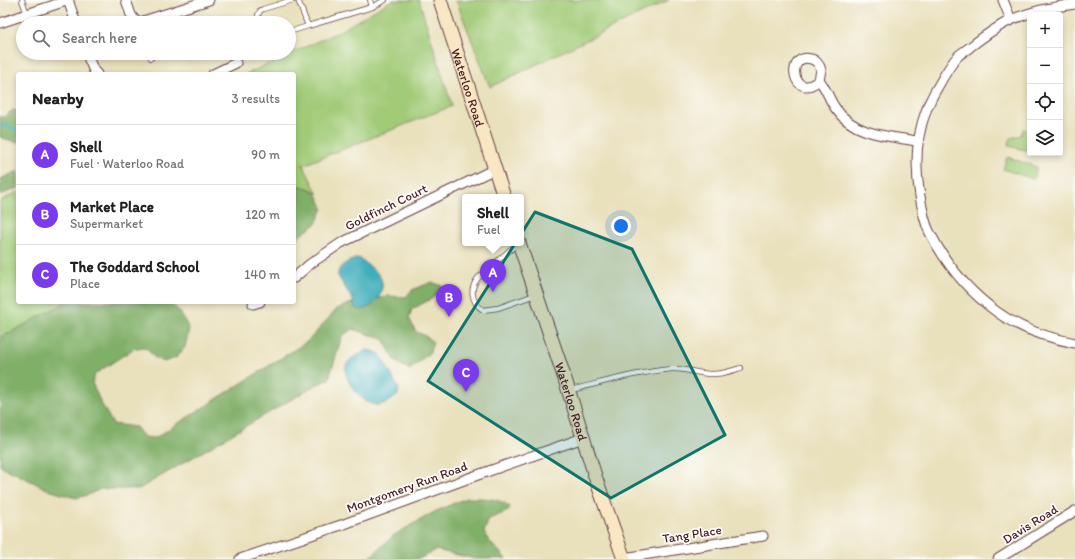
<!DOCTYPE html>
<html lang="en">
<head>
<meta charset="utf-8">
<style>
  :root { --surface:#fff; --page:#f6f6f6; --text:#202124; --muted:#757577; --line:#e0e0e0; --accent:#7c3aed }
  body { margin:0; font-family:Itim,sans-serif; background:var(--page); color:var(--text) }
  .controls { position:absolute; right:12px; top:12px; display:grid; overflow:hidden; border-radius:4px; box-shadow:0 2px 6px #0003 }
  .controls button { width:36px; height:36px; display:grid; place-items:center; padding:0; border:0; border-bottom:1px solid var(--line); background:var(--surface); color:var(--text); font:20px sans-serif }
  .you { position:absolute; left:621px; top:226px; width:14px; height:14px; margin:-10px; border:3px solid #fff; border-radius:50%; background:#1a73e8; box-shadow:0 0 0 6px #1a73e833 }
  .badge { display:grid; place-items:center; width:26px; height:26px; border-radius:50%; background:var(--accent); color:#fff; font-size:13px; font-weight:700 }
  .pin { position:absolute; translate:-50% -33px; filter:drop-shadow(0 1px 2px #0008) }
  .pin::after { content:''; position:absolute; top:21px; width:14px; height:12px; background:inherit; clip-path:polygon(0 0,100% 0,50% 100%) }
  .popup { position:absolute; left:462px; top:194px; width:62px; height:52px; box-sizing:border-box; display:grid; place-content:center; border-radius:4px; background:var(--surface); filter:drop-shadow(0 1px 3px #0005); font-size:13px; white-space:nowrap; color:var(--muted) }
  .popup b { font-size:15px; color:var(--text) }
  .popup::after { content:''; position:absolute; left:50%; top:100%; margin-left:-8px; border:8px solid transparent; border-top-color:var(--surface) }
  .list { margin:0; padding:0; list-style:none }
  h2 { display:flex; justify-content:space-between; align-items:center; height:52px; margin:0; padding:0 16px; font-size:17px }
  h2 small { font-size:13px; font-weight:400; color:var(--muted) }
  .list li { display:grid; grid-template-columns:26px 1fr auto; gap:12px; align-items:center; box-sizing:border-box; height:60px; padding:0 16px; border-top:1px solid var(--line) }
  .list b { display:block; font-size:15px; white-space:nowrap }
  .list p { margin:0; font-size:13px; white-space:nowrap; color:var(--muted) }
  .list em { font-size:13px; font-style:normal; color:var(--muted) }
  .icon { flex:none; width:22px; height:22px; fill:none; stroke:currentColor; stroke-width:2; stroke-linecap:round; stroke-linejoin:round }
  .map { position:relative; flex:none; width:1075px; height:559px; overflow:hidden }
  .search { position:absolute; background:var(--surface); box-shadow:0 2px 6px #0003; left:16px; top:16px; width:280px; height:44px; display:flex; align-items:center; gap:10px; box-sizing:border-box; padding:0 14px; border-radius:22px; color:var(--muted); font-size:15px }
  .panel { position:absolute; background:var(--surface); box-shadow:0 2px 6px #0003; left:16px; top:72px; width:280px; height:232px; border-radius:4px }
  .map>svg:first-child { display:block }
</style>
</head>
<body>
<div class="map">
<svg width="1075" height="559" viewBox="0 0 1075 559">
  <rect width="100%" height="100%" fill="#fdfcf7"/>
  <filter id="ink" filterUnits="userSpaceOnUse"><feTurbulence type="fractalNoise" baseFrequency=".025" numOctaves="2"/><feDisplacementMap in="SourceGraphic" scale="8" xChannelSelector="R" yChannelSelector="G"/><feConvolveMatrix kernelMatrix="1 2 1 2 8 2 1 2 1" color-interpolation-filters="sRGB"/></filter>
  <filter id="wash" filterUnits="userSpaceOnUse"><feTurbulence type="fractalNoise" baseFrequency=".012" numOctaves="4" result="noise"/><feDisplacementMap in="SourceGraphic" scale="16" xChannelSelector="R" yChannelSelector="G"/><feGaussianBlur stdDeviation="0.9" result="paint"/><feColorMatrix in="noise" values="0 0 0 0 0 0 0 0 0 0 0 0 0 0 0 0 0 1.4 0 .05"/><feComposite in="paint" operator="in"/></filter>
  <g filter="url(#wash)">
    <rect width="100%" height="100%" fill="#e9e0bc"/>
    <!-- green -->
    <g fill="#a1cb77" stroke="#767551">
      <path d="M392 0H419L452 106 303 165 318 194C311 189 303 184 294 187V74H246L340 31Z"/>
      <path d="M456 0H669L490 87Z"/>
      <path d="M1023 129 1030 131V151L1008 146 1011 138 1021 135Z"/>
      <path d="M1007 157 1037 167 1033 179 1003 169Z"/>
      <path d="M18 192V302H67L0 338V201Z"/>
    </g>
    <!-- forest -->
    <g fill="#80af68" stroke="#65674a">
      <path d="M13 110 18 111V143L0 137V117H4Z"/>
      <path d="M18 171V188L0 195V179Z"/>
      <path d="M297 186C315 189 317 192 323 208L316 224 294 240V187Z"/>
      <path d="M432 282 442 286 433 298 412 309 409 318 416 332 424 335 433 342 430 352 410 370 396 362 383 339 353 329 342 336 329 379 316 385 139 489H100L88 495 76 498 51 491 0 466V338L67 302H169L180 312 189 329 185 347 176 358 164 362 154 357 148 349 142 347 133 349 95 374 92 383 101 403 113 424 136 427 144 437 155 438 308 341 337 309 354 302 355 308 372 305 377 299 387 296 406 297 412 290Z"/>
      <path d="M466 498C481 498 499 497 510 507L508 511 489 519 484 532C488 543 499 550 506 559H475L436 550 419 559H368L394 535 436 511Z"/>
    </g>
    <!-- water -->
    <g fill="#3faebc" stroke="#446674">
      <path d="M357 258 361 259C367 265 378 271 381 279 387 293 370 315 355 308L354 302 338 276C337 265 348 262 357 258Z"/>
      <path d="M366 350 373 351 380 354 399 389 398 395C392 400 386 404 378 405 363 407 337 374 348 362 352 357 361 354 366 350Z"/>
    </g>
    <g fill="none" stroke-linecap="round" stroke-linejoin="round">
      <!-- stream -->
      <path stroke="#3faebc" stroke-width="3" d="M0 125H4L18 130"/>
    </g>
  </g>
  <g filter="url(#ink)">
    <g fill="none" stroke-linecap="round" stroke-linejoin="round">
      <!-- lane casing -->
      <g stroke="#623c41" stroke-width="6">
        <g id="lane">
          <path d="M22 0 27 14"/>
          <path d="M370 0 372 7"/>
          <path d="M259 23 258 15 260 11 263 9 293 0"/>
          <path d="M308 26 372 7 385 0"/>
          <path d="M289 32 308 26 298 0"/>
          <path d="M149 53 151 58"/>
          <path d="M518 243 479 277C469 288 471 302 483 310L498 308 535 295"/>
          <path d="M571 390C604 382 638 372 672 369 683 368 692 372 702 373 716 376 728 372 741 368"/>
        </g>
      </g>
      <!-- street casing -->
      <g stroke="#623c41" stroke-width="11">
        <g id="street">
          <path d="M68 0 76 23"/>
          <path d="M126 0 131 15 137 23 209 0"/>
          <path d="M1003 0 1011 20"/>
          <path d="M1075 4C1053 7 1031 11 1011 20 996 27 983 37 970 47 967 50 962 52 958 56 951 64 945 74 940 83 917 119 913 156 920 196 922 208 924 221 929 231 945 263 968 291 997 312 1019 328 1048 338 1075 343"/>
          <path d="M0 23 69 0"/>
          <path d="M86 53 94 71 97 74"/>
          <path d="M213 74 236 63"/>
          <path d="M819 80 821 70C820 65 816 60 811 59 785 52 792 103 819 80 827 89 829 100 836 109 854 135 888 136 917 141"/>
          <path d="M294 278 310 264 341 243 495 169"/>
          <path d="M253 304 260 302"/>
          <path d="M624 558 763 536"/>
          <path d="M240 559 344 524 472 477 583 438"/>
          <path d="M998 559 1075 511"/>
        </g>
      </g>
      <!-- secondary casing -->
      <g stroke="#623c41" stroke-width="15">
        <g id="secondary">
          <path id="s1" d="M440 0 504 197"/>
          <path id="s2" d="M519 243 564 376 596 479 624 559"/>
        </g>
      </g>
      <!-- lane -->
      <use href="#lane" stroke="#fff" stroke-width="4.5"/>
      <!-- street -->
      <use href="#street" stroke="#fff" stroke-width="9"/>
      <!-- secondary -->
      <use href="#secondary" stroke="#f9e7c3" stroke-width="13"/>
    </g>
  </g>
  <!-- marked area -->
  <path fill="#0f766e" fill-opacity="0.2" stroke="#0f766e" stroke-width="3" stroke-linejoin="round" d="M535 212 632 249 725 435 611 498 428 381Z"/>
  <g text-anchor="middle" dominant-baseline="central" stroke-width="3.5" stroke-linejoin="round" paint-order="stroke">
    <!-- street labels -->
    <g font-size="13" fill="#4a1f2b" stroke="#fdfcf7">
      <text stroke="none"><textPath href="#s1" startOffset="92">Waterloo Road</textPath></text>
      <text transform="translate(386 207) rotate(-26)">Goldfinch Court</text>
      <text stroke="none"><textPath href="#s2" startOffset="167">Waterloo Road</textPath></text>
      <text transform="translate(407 487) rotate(-20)">Montgomery Run Road</text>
      <text transform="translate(1030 524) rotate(-32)">Davis Road</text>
      <text transform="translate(692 534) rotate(-9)">Tang Place</text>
    </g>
  </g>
</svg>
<div class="controls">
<button>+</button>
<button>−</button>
<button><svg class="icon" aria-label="locate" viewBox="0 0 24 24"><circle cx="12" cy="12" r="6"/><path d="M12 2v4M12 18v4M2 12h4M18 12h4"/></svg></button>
<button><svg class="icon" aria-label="layers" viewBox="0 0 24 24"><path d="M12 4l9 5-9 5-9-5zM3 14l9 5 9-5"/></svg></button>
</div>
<div class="you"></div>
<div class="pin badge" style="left:493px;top:292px">A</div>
<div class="popup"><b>Shell</b>Fuel</div>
<div class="pin badge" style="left:449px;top:317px">B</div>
<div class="pin badge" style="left:466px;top:392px">C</div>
<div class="search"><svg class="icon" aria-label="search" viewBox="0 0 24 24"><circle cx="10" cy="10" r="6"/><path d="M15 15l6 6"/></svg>Search here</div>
<section class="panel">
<h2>Nearby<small>3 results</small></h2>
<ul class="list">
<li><span class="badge">A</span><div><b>Shell</b><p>Fuel · Waterloo Road</p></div><em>90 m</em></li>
<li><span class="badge">B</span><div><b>Market Place</b><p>Supermarket</p></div><em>120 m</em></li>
<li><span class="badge">C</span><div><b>The Goddard School</b><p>Place</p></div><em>140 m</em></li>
</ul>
</section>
</div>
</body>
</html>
